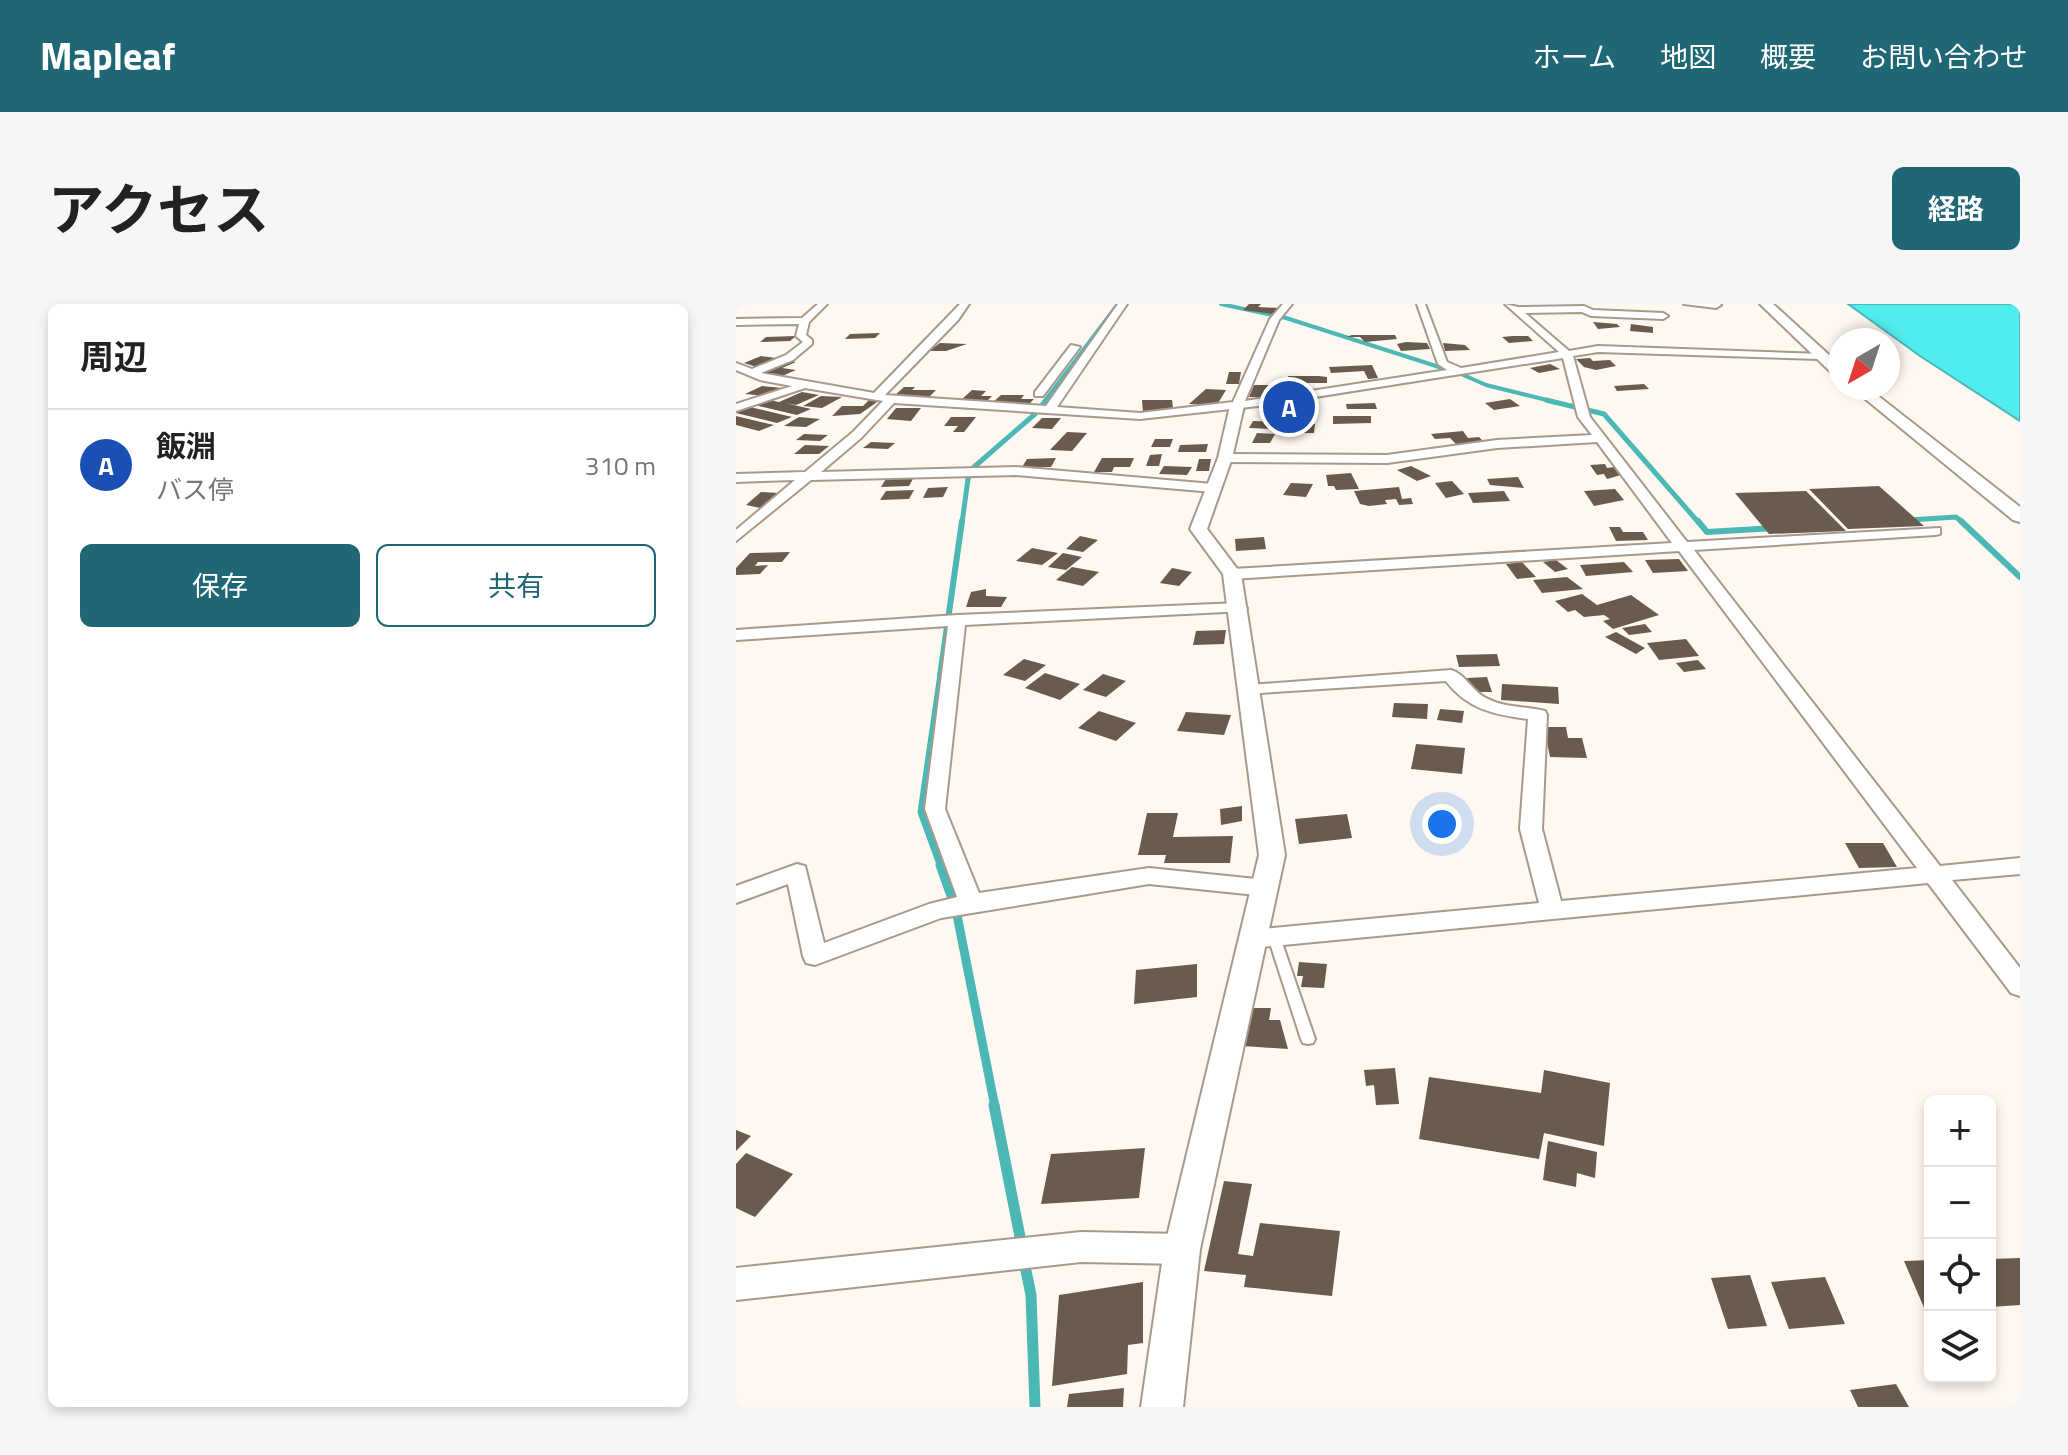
<!DOCTYPE html>
<html lang="ja">
<head>
<meta charset="utf-8">
<style>
  :root { --surface:#fff; --page:#f6f6f6; --text:#222; --muted:#767676; --line:#e0e0e0; --accent:#206775 }
  body { margin:0; font-family:"Titillium Web","Noto Sans JP",sans-serif; background:var(--page); color:var(--text) }
  .controls { position:absolute; right:24px; bottom:24px; display:grid; overflow:hidden; border-radius:12px; box-shadow:0 4px 12px #0003 }
  .controls button { width:72px; height:72px; display:grid; place-items:center; padding:0; border:0; border-bottom:2px solid var(--line); background:var(--surface); color:var(--text); font:40px sans-serif }
  .compass { position:absolute; left:1092px; top:24px; width:72px; height:72px; border-radius:50%; background:var(--surface); box-shadow:0 4px 12px #0003; rotate:219deg }
  .you { position:absolute; left:706px; top:520px; width:28px; height:28px; margin:-20px; border:6px solid #fff; border-radius:50%; background:#1a73e8; box-shadow:0 0 0 12px #1a73e833 }
  .badge { display:grid; place-items:center; width:52px; height:52px; border-radius:50%; background:var(--accent); color:#fff; font-size:26px; font-weight:700 }
  .pin { position:absolute; translate:-50% -50%; border:4px solid #fff; box-shadow:0 2px 8px #0006 }
  .list { margin:0; padding:0; list-style:none }
  h2 { display:flex; justify-content:space-between; align-items:center; height:104px; margin:0; padding:0 32px; font-size:34px }
  h2 small { font-size:26px; font-weight:400; color:var(--muted) }
  .list li { display:grid; grid-template-columns:52px 1fr auto; gap:24px; align-items:center; box-sizing:border-box; height:112px; padding:0 32px; border-top:2px solid var(--line) }
  .list b { display:block; font-size:30px; white-space:nowrap }
  .list p { margin:0; font-size:26px; white-space:nowrap; color:var(--muted) }
  .list em { font-size:26px; font-style:normal; color:var(--muted) }
  .actions { display:flex; gap:16px; padding:24px 32px }
  .actions a { flex:1; padding:18px 0; border:2px solid var(--accent); border-radius:12px; text-align:center; font-size:28px; color:var(--accent) }
  .actions .main { background:var(--accent); color:#fff }
  .icon { flex:none; width:44px; height:44px; fill:none; stroke:currentColor; stroke-width:2; stroke-linecap:round; stroke-linejoin:round }
  .map { position:relative; flex:none; width:1284px; height:1103px; overflow:hidden; border-radius:12px }
  header { display:flex; align-items:center; gap:48px; box-sizing:border-box; height:112px; padding:0 40px; background:var(--accent); color:#fff }
  header strong { font-size:38px }
  nav { display:flex; gap:44px; margin-inline-start:auto; font-size:28px }
  .intro { display:flex; align-items:center; justify-content:space-between; box-sizing:border-box; height:192px; padding:0 48px }
  h1 { margin:0; font-size:56px }
  .button { padding:20px 36px; border-radius:12px; background:var(--accent); color:#fff; font-size:28px; font-weight:700 }
  main { display:flex; gap:48px; padding:0 48px }
  aside { flex:1; background:var(--surface); border-radius:12px; box-shadow:0 4px 12px #0003 }
  .map>svg:first-child { display:block }
</style>
</head>
<body>
<header>
<strong>Mapleaf</strong>
<nav><a>ホーム</a><a>地図</a><a>概要</a><a>お問い合わせ</a></nav>
</header>
<div class="intro"><h1>アクセス</h1><a class="button">経路</a></div>
<main>
<aside>
<h2>周辺<small></small></h2>
<ul class="list">
<li><span class="badge" style="background:#1a4fb4">A</span><div><b>飯淵</b><p>バス停</p></div><em>310 m</em></li>
</ul>
<div class="actions"><a class="main">保存</a><a>共有</a></div>
</aside>
<div class="map">
<svg width="1284" height="1103" viewBox="0 0 1284 1103">
  <rect width="100%" height="100%" fill="#fef8f1"/>
  <!-- water -->
  <path fill="#51edee" stroke="#4cb8b6" stroke-width="2" d="M1112 0H1284V117L1184 52Z"/>
  <g fill="none" stroke-linecap="round" stroke-linejoin="round">
    <!-- stream-far5 -->
    <g stroke="#4cb8b6" stroke-width="4">
      <path d="M485 0 550 14 725 70 750 81 819 98"/>
      <path d="M308 98 382 0"/>
    </g>
    <!-- stream-far4 -->
    <g stroke="#4cb8b6" stroke-width="5">
      <path d="M810 96 868 110 963 219"/>
      <path d="M1173 216 1220 213 1227 219"/>
      <path d="M226 219 232 175 238 163 299 110 310 96"/>
    </g>
    <!-- stream-far3 -->
    <g stroke="#4cb8b6" stroke-width="6">
      <path d="M962 217 971 228 1039 224"/>
      <path d="M1225 217 1284 273"/>
      <path d="M204 372 226 217"/>
    </g>
    <!-- stream-far2 -->
    <path stroke="#4cb8b6" stroke-width="7" d="M205 370 185 508 205 563"/>
    <!-- stream-far1 -->
    <path stroke="#4cb8b6" stroke-width="9" d="M204 561 220 606 259 803"/>
    <!-- stream -->
    <g stroke="#4cb8b6" stroke-width="11">
      <path d="M258 801 286 943"/>
      <path d="M288 957 295 991 299 1103"/>
    </g>
  </g>
  <!-- building -->
  <g fill="#695b4e">
    <path d="M513 0H525L522 3 544 4 538 10 507 6Z"/>
    <path d="M857 18 881 20 884 23 862 25Z"/>
    <path d="M895 20 917 23V29L894 27Z"/>
    <path d="M144 29 139 34 109 35 114 30Z"/>
    <path d="M616 31H659L661 35 629 38 624 33H610Z"/>
    <path d="M60 32 54 37 24 38 30 33Z"/>
    <path d="M777 32H792L797 37 773 39 766 33Z"/>
    <path d="M670 38 691 39 694 45 665 47 661 40Z"/>
    <path d="M204 39 231 40 210 47H193Z"/>
    <path d="M707 39 729 41 734 46 709 47Z"/>
    <path d="M25 52 40 54 24 64 8 59Z"/>
    <path d="M854 54 857 57 874 56 880 62 860 66 848 63 840 55Z"/>
    <path d="M50 57 60 58 46 64 60 66 46 72 26 68Z"/>
    <path d="M814 60 824 65 803 69 794 64Z"/>
    <path d="M636 61 642 74 632 75 628 67 595 69 593 63Z"/>
    <path d="M493 68H505L503 80H490Z"/>
    <path d="M552 72H583L591 73V79H552Z"/>
    <path d="M908 80 913 85 881 87 878 82Z"/>
    <path d="M518 81H534L532 85H536L533 93H513Z"/>
    <path d="M26 82 46 84 30 92 9 90Z"/>
    <path d="M168 83H179L176 86H200L193 93 185 94 158 92Z"/>
    <path d="M470 85 490 86 481 101 453 100Z"/>
    <path d="M236 86 250 87 245 92H256L250 98 224 97Z"/>
    <path d="M66 88 83 91 60 101 49 99 75 105 61 111 18 101 33 96 43 98Z"/>
    <path d="M265 91H288L285 95H298L291 102 255 100Z"/>
    <path d="M85 92 106 93 86 104 67 102Z"/>
    <path d="M774 95 784 102 758 106 749 99Z"/>
    <path d="M133 96H144L124 110 96 112 106 102H127Z"/>
    <path d="M406 96H436L437 104 407 108Z"/>
    <path d="M639 99 641 105H611L610 100Z"/>
    <path d="M14 103 56 113 41 119 0 109Z"/>
    <path d="M160 104H185L175 117 151 115Z"/>
    <path d="M0 112 38 121 23 127 0 121Z"/>
    <path d="M597 112H635V119L597 120Z"/>
    <path d="M63 113 84 115 70 123 48 122Z"/>
    <path d="M215 113H240L228 128H217L222 122H208Z"/>
    <path d="M306 114H325L316 125 296 124Z"/>
    <path d="M517 117 542 118 539 125 513 124Z"/>
    <path d="M548 120H579L578 129H553V125H547Z"/>
    <path d="M727 127 732 134 743 133 748 138 721 141 714 134 699 135 695 130Z"/>
    <path d="M331 128 351 129 336 147 314 146Z"/>
    <path d="M521 129 539 130 534 139H516Z"/>
    <path d="M68 130 92 131 84 137 60 136Z"/>
    <path d="M419 135H437L434 143H415Z"/>
    <path d="M135 138 159 139 152 145 127 144Z"/>
    <path d="M472 140 470 148H442L444 141Z"/>
    <path d="M69 141 93 142 83 150H58Z"/>
    <path d="M426 150 423 162H410L414 151Z"/>
    <path d="M320 154 315 163H286L291 155Z"/>
    <path d="M366 154H398L394 163H378L376 168H358Z"/>
    <path d="M463 155H475L473 167H460Z"/>
    <path d="M869 160 871 164 879 163 885 171 871 175 868 170 861 171 854 161Z"/>
    <path d="M428 162 456 163 451 171 423 170Z"/>
    <path d="M675 162 695 172 681 177 661 166Z"/>
    <path d="M615 169 623 185 600 186 598 182H592L590 171Z"/>
    <path d="M178 173 173 182 145 183 150 175Z"/>
    <path d="M782 173 788 184 754 181 751 175Z"/>
    <path d="M716 177 728 190 710 194 699 179Z"/>
    <path d="M555 179 577 180 570 193 547 191Z"/>
    <path d="M1143 182 1188 222 1112 225 1073 185Z"/>
    <path d="M212 183 207 193 187 194 192 184Z"/>
    <path d="M663 183 666 195 675 194 677 200 663 201 660 195 649 196 651 200 633 202 624 200 618 187Z"/>
    <path d="M879 185 888 196 858 202 848 187Z"/>
    <path d="M178 186 173 195 144 196 150 187Z"/>
    <path d="M768 187 774 197 737 199 732 189Z"/>
    <path d="M1070 187 1110 227 1033 230 999 189Z"/>
    <path d="M25 188 42 189 24 204 10 201Z"/>
    <path d="M873 223H884L887 228H907L912 236 880 237Z"/>
    <path d="M344 232 362 236 347 248 330 245Z"/>
    <path d="M528 233 530 245 500 247 499 235Z"/>
    <path d="M296 244 322 249 306 261 280 257Z"/>
    <path d="M54 248 46 258H22L19 262 32 261 24 270 0 271V264L14 249Z"/>
    <path d="M327 249 346 253 330 266 312 263Z"/>
    <path d="M943 255 952 267 917 269 909 256Z"/>
    <path d="M820 256 832 265 819 268 807 258Z"/>
    <path d="M786 258 800 273 781 275 770 260Z"/>
    <path d="M888 258 897 268 850 272 844 261Z"/>
    <path d="M336 263 363 268 347 282 320 276Z"/>
    <path d="M436 264 456 268 443 282 424 279Z"/>
    <path d="M831 273 847 285 806 289 797 276Z"/>
    <path d="M250 285V292L271 293 265 303H230L235 288Z"/>
    <path d="M846 290 861 301 895 291 923 311 877 325 867 317 874 315 868 311 848 313 839 306 832 308 819 297Z"/>
    <path d="M909 320 916 328 893 331 886 324Z"/>
    <path d="M490 326 488 340 457 341 460 327Z"/>
    <path d="M880 328 909 344 900 350 869 333Z"/>
    <path d="M950 335 963 352 923 356 911 339Z"/>
    <path d="M761 350 764 362 723 363 720 351Z"/>
    <path d="M288 355 310 361 289 377 267 371Z"/>
    <path d="M962 356 970 365 948 368 940 359Z"/>
    <path d="M309 369 344 380 324 396 289 384Z"/>
    <path d="M367 370 390 377 370 393 347 386Z"/>
    <path d="M751 373 756 388H736L731 374Z"/>
    <path d="M766 380 822 383 823 400 765 396Z"/>
    <path d="M658 399 692 400 691 415 656 413Z"/>
    <path d="M704 405 728 407 726 419 701 416Z"/>
    <path d="M363 407 400 419 380 437 342 424Z"/>
    <path d="M450 408 495 411 488 431 441 427Z"/>
    <path d="M808 423H830L832 434H846L851 454 814 453Z"/>
    <path d="M680 440 729 444 726 470 675 465Z"/>
    <path d="M506 502V517L485 521 484 505Z"/>
    <path d="M411 509H442L437 533 497 532 494 559H428L430 551H402Z"/>
    <path d="M611 510 616 534 563 540 559 515Z"/>
    <path d="M1109 539H1147L1161 563 1123 564Z"/>
    <path d="M563 658 591 660 588 684 565 683 567 672H561Z"/>
    <path d="M461 660V693L398 700 400 666Z"/>
    <path d="M517 704H535L533 716H544L552 745 507 742Z"/>
    <path d="M659 764 663 800 640 801 638 781 630 782 628 766Z"/>
    <path d="M808 766 874 779 868 842 808 829 803 855 683 835 693 773 805 789Z"/>
    <path d="M0 826 15 832 0 847Z"/>
    <path d="M812 837 861 848 859 874 841 869 840 883 807 876Z"/>
    <path d="M409 844 403 894 305 900 315 850Z"/>
    <path d="M10 849 57 870 19 913 0 904V860Z"/>
    <path d="M488 877 516 880 502 950 517 952 524 919 604 927 596 992 508 983 510 971 468 967Z"/>
    <path d="M1284 954V1001L1254 1003V955Z"/>
    <path d="M1194 956V1005L1189 1006 1168 957Z"/>
    <path d="M1014 971 1031 1022 992 1025 975 974Z"/>
    <path d="M1089 973 1109 1020 1053 1025 1035 978Z"/>
    <path d="M407 978V1039L392 1041 391 1070 316 1082 323 991Z"/>
    <path d="M1160 1080 1173 1103H1122L1114 1086Z"/>
    <path d="M388 1084 387 1103H331L333 1090Z"/>
  </g>
  <g fill="none" stroke-linecap="round" stroke-linejoin="round">
    <!-- service casing -->
    <g stroke="#a8998b" stroke-width="4">
      <path id="service" d="M538 628 542 630 544 633 579 735 577 739 572 740 567 739 565 735 532 633 534 630Z"/>
    </g>
    <!-- minor casing -->
    <g stroke="#a8998b" stroke-width="4">
      <g id="minor">
        <path d="M82 0H91L73 18 70 31 76 36V40L57 56 25 69 138 89 224 0H233L222 16 149 91 310 102 382 0H391L321 103 404 109 497 98 534 15 547 0H556L543 16 509 97 711 66 702 60 681 0H689L711 58 725 64 823 48 769 0 782 3 848 2 857 6 927 9 932 12 927 15 855 12 846 8 789 9 833 47 862 42 1087 50 1088 52 1083 55 862 48 837 52 854 113 951 238 1204 224V230L1199 231 958 246 1204 562 1284 554V570L1216 576 1284 664V692L1275 689 1192 579 516 644 508 641 504 635 508 629 516 626 803 599 784 525 792 415C759 411 731 405 710 377L508 390 505 386 508 382 514 381 715 366C728 369 737 388 750 394 768 404 789 402 809 407L811 411 806 525 825 597 1181 564 943 247 496 275 488 270 496 265 936 239 861 138 761 144 651 159 489 158 483 154 489 150 651 151 761 136 856 131 842 113 827 54 522 102 404 115 158 99 125 134 85 168 280 163 477 180 484 184 477 188 280 171 75 176 0 237V226L59 176 0 178V170L69 168 117 128 147 97 69 84 0 107V100L56 82 24 76 0 66V59L16 65 50 51 67 38 60 32 63 20 0 21V15L66 14Z"/>
        <path d="M948 0H984L985 1 980 4Z"/>
        <path d="M335 41 344 43 307 92H299V88Z"/>
        <path d="M503 299 511 304 509 307 229 321 209 505 243 589 413 564 530 576 538 578 541 584 538 590 530 592 413 580 205 614 79 661 70 659 67 652 52 580 0 599V582L61 560 69 562 88 639 193 600 221 593 189 505 212 322 0 336V326L221 311Z"/>
        <path d="M345 928 446 930 457 934 462 945 457 956 446 960 345 958 0 996V964Z"/>
      </g>
    </g>
    <!-- tertiary casing -->
    <g stroke="#a8998b" stroke-width="4">
      <path id="tertiary" d="M501 98 508 102 496 154 471 225 505 270 549 551 464 945 447 1103H405L428 945 523 551 487 270 454 225 482 154 494 102Z"/>
    </g>
    <!-- secondary casing -->
    <g stroke="#a8998b" stroke-width="4">
      <g id="secondary">
        <path d="M1024 0H1037L1104 61V73L1099 72Z"/>
        <path d="M1116 84H1132L1284 203V218L1277 216Z"/>
      </g>
    </g>
    <!-- service -->
    <use href="#service" fill="#fff" fill-rule="evenodd"/>
    <!-- minor -->
    <use href="#minor" fill="#fff" fill-rule="evenodd"/>
    <!-- tertiary -->
    <use href="#tertiary" fill="#fff" fill-rule="evenodd"/>
    <!-- secondary -->
    <use href="#secondary" fill="#fff" fill-rule="evenodd"/>
  </g>
</svg>
<div class="controls">
<button>+</button>
<button>−</button>
<button><svg class="icon" aria-label="locate" viewBox="0 0 24 24"><circle cx="12" cy="12" r="6"/><path d="M12 2v4M12 18v4M2 12h4M18 12h4"/></svg></button>
<button><svg class="icon" aria-label="layers" viewBox="0 0 24 24"><path d="M12 4l9 5-9 5-9-5zM3 14l9 5 9-5"/></svg></button>
</div>
<svg class="compass" viewBox="-18 -18 36 36"><path d="M0-13l5 13h-10z" fill="#e53935"/><path d="M0 13l5-13h-10z" fill="#767676"/></svg>
<div class="you"></div>
<div class="pin badge" style="left:553px;top:103px;background:#1a4fb4">A</div>
</div>
</main>
</body>
</html>
